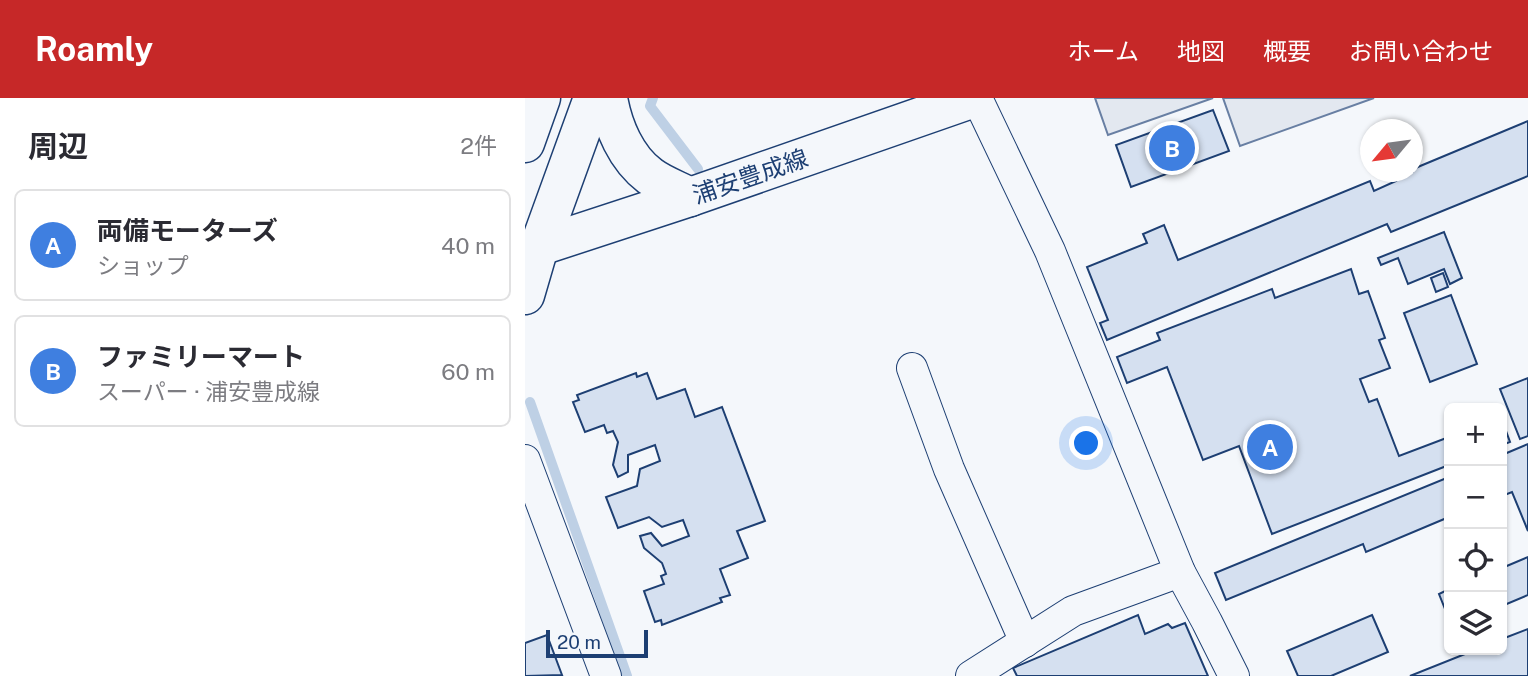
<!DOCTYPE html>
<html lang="ja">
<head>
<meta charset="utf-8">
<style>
  :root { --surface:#fff; --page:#f7f7f7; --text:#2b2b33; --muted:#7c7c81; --line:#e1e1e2; --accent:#c62828 }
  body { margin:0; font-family:"Public Sans","Noto Sans JP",sans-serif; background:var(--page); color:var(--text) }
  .controls { position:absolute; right:21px; bottom:21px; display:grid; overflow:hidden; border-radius:10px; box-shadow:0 2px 5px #0004 }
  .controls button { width:63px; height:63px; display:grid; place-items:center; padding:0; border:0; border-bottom:2px solid var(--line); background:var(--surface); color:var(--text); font:35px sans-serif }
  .compass { position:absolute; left:835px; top:21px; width:63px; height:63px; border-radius:50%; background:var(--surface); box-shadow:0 2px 5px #0004; rotate:241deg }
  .scale { position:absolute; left:21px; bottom:18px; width:102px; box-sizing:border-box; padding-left:7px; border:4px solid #1d3f73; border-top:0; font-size:19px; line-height:24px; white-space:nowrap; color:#1d3f73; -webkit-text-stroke:5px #f4f7fb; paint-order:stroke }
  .you { position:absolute; left:562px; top:346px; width:24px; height:24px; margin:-18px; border:5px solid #fff; border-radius:50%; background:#1a73e8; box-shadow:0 0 0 10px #1a73e833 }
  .badge { display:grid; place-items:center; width:46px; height:46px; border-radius:50%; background:var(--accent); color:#fff; font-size:23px; font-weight:700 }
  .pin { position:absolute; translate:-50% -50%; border:4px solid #fff; box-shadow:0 2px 7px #0006 }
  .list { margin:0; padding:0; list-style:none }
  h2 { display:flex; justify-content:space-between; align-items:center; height:91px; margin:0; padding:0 28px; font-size:30px }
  h2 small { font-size:23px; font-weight:400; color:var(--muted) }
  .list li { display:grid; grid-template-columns:46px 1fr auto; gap:21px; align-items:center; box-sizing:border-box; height:112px; margin:0 14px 14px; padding:0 14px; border:2px solid var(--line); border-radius:10px }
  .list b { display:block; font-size:26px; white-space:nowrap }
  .list p { margin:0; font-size:23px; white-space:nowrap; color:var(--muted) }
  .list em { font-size:23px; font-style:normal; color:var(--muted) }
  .icon { flex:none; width:38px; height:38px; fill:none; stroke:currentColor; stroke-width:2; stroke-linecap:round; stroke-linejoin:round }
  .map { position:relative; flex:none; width:1003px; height:578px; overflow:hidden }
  header { display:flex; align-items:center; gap:42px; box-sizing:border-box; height:98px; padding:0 35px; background:var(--accent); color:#fff }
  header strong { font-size:33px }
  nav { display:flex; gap:38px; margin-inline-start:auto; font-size:24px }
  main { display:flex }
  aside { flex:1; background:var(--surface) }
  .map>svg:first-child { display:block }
</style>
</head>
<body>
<header>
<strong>Roamly</strong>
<nav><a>ホーム</a><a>地図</a><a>概要</a><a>お問い合わせ</a></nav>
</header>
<main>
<aside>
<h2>周辺<small>2件</small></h2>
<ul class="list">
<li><span class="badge" style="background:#3f7fe0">A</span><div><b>両備モーターズ</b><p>ショップ</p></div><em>40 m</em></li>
<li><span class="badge" style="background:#3f7fe0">B</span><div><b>ファミリーマート</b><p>スーパー · 浦安豊成線</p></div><em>60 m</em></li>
</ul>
</aside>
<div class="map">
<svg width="1003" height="578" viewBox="0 0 1003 578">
  <rect width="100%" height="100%" fill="#f4f7fb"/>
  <!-- parking -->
  <g fill="#e3e8f0" stroke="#687fa3" stroke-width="2">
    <path d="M570 0H688L583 37Z"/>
    <path d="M698 0H849L715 48Z"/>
  </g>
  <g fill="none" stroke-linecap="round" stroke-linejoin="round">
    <!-- stream -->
    <g stroke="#bed0e5" stroke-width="10">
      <path d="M128 0 125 8 173 71"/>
      <path d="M5 304 102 578"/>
    </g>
  </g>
  <!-- building -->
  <g fill="#d5e0f0" stroke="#1d3f73" stroke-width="2">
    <path d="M688 12 704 53 606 89 591 47Z"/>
    <path d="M1003 23V78L866 134 862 126 582 242 575 225 583 222 562 169 622 145 618 136 639 127 653 162 845 83 849 93 871 83 869 79 882 74H888V71Z"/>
    <path d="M919 134 937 180 925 186 919 171 883 186 873 160 856 167 853 160Z"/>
    <path d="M826 171 834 196 843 193 860 240 854 242 865 270 835 281 844 304 852 301 874 358 924 339V367L747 436 714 348 678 362 642 269 602 285 592 259 635 242 632 235 747 191 750 200Z"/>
    <path d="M918 175 923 189 911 194 906 180Z"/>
    <path d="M926 197 952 266 905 284 879 215Z"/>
    <path d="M111 275 112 279 122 275 132 301 160 291 170 319 197 309 240 423 212 433 223 460 195 471 205 497 195 500 197 504 137 527 136 522 130 524 119 493 139 486 136 478 141 476 137 465 119 450 115 438 126 435 137 448 164 438 158 422 137 429 124 419 93 430 81 399 112 388 115 371 135 363 130 347 103 357V374L93 379 88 367 93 344 88 333 82 335 79 327 60 334 48 304 54 302 52 297Z"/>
    <path d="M1003 280V338L995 341 975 291Z"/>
    <path d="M977 322 985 344 977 347Z"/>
    <path d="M1003 346V433L987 394 977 398V357Z"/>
    <path d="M924 379V419L841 454 838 446 701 502 690 475Z"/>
    <path d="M1003 459V497L977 508V470Z"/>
    <path d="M924 491V521L914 496Z"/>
    <path d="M613 517 620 536 643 526 647 530 660 525 683 578H492L488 570Z"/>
    <path d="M847 517 863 554 806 578H773L762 553Z"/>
    <path d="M1003 531V578H885L950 552H977V541Z"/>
    <path d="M22 537 37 577 0 578V545Z"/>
  </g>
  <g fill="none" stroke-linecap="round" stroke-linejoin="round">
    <!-- minor casing -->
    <g stroke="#1d3f73" stroke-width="32">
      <g id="minor">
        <path d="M452 0 525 153 655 474 682 524 709 578"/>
        <path d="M387 270 424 371 500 544"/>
        <path d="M0 362 81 578"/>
        <path d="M446 578 548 513 655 474"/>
      </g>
    </g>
    <!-- secondary casing -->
    <g stroke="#1d3f73" stroke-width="41">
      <g id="secondary">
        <path d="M83 0C88 29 101 60 125 78 137 87 152 92 165 99"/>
        <path d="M0 153 165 99 449 0"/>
      </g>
    </g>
    <!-- primary casing -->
    <g stroke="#1d3f73" stroke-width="41">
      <g id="primary">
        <path d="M0 45 16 0"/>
        <path d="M0 197 14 149 68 0"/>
      </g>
    </g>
    <!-- minor -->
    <use href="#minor" stroke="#f4f7fb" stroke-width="30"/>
    <!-- secondary -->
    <use href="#secondary" stroke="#f4f7fb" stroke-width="38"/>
    <!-- primary -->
    <use href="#primary" stroke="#f4f7fb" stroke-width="38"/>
  </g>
  <g text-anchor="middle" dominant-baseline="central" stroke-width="5" stroke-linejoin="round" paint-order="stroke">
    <!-- street labels -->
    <g font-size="24" fill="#1d3f73" stroke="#f4f7fb">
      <text transform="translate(225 78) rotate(-19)">浦安豊成線</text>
    </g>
  </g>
</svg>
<div class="controls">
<button>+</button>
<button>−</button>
<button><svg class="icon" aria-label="locate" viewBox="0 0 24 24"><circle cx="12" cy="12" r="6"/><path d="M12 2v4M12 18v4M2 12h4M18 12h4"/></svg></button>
<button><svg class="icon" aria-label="layers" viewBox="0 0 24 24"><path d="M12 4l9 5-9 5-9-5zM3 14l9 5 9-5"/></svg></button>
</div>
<svg class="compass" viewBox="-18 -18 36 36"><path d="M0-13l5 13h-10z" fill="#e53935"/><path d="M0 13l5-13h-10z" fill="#7c7c81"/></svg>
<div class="scale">20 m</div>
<div class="you"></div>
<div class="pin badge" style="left:745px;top:349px;background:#3f7fe0">A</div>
<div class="pin badge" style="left:647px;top:50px;background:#3f7fe0">B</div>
</div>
</main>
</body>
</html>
